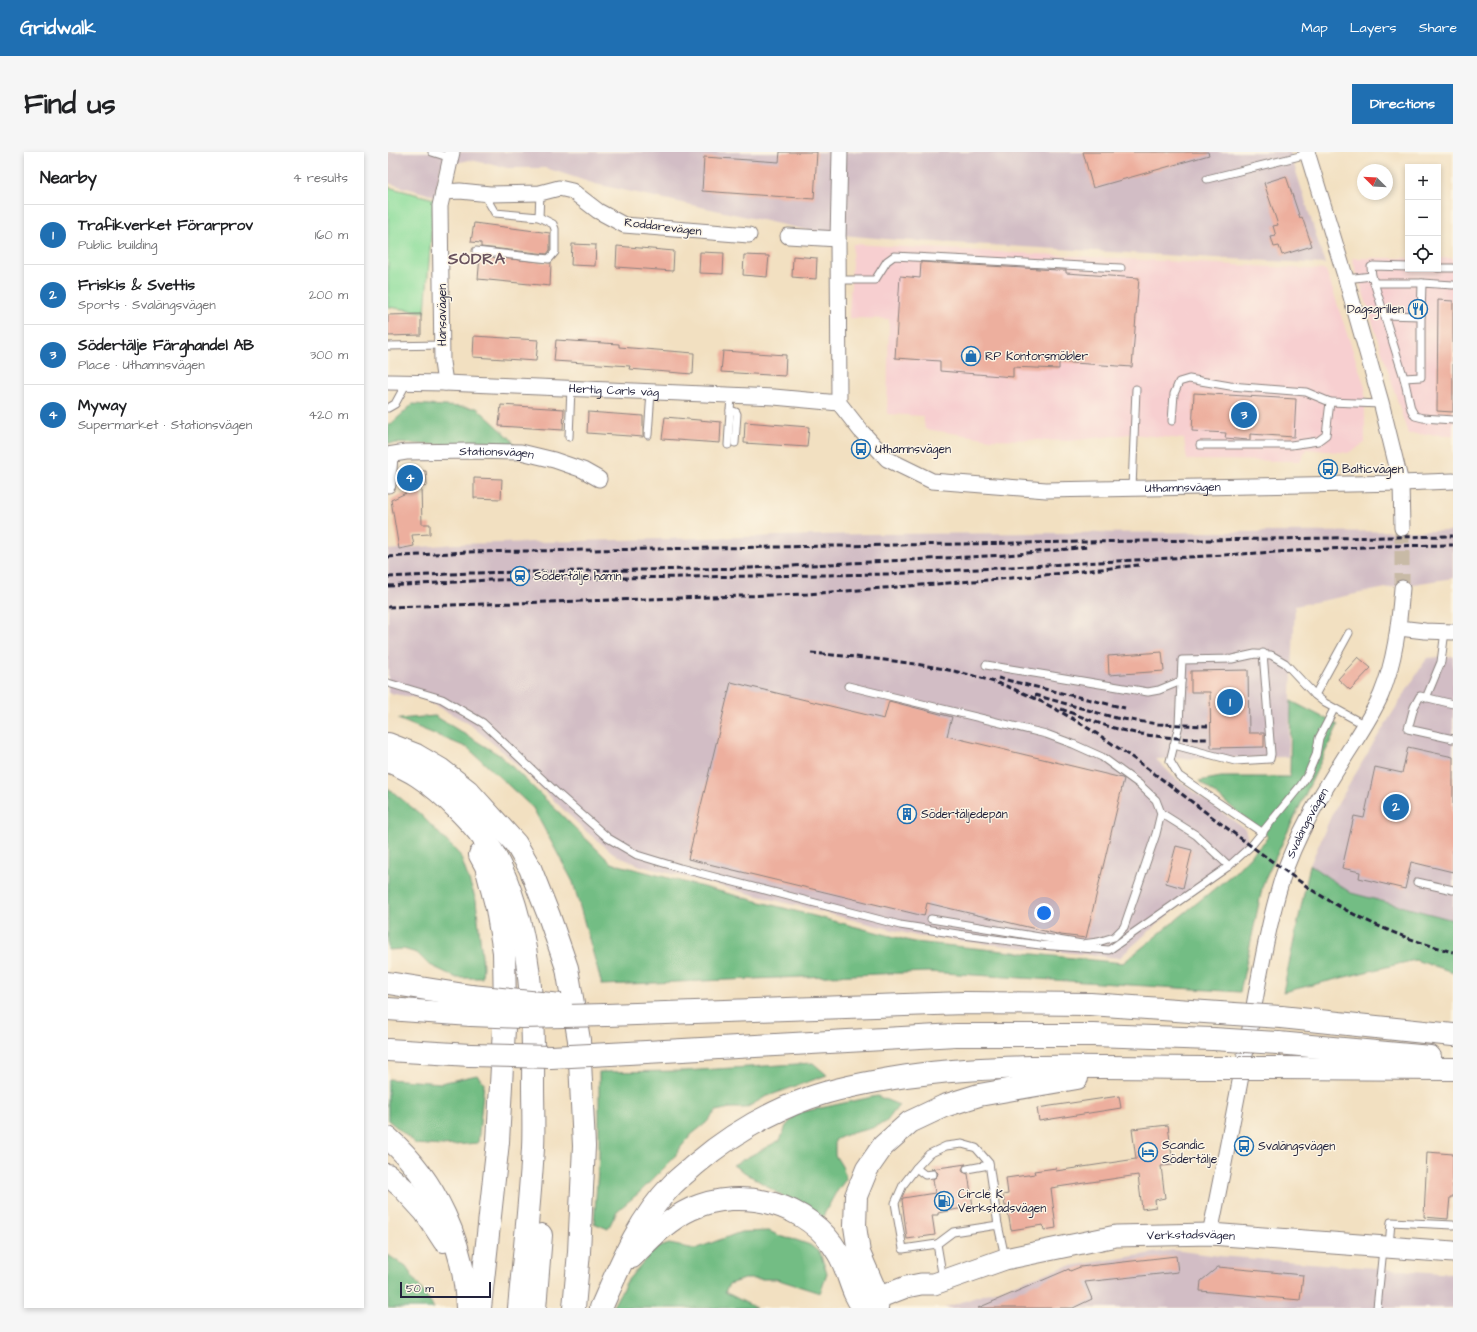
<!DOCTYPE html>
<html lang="en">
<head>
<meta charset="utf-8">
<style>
  :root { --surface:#fff; --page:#f6f6f6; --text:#202124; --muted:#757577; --line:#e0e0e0; --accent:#1f6fb2 }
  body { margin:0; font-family:"Architects Daughter",sans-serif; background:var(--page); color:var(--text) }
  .controls { position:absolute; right:12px; top:12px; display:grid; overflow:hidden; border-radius:0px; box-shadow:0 2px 6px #0003 }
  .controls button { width:36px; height:36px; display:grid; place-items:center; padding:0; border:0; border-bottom:1px solid var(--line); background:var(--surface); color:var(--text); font:20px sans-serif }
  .compass { position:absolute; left:969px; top:12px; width:36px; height:36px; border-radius:50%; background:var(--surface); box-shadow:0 2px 6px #0003; rotate:294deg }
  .scale { position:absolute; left:12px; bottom:10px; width:91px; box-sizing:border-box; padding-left:4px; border:2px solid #22223b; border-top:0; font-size:11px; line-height:14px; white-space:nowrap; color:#22223b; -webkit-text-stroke:3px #fcf5e5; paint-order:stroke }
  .you { position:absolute; left:656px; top:761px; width:14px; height:14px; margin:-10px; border:3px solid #fff; border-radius:50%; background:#1a73e8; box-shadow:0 0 0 6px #1a73e833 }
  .badge { display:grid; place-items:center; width:26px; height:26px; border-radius:50%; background:var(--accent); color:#fff; font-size:13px; font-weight:700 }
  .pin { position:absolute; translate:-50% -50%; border:2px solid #fff; box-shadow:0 1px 4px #0006 }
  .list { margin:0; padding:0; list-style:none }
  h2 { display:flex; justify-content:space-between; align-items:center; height:52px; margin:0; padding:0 16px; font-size:17px }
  h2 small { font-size:13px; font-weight:400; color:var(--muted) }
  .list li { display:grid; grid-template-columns:26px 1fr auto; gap:12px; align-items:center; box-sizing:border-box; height:60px; padding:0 16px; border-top:1px solid var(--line) }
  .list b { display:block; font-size:15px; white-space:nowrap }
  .list p { margin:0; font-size:13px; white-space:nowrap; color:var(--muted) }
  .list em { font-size:13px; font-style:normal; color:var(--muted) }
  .icon { flex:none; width:22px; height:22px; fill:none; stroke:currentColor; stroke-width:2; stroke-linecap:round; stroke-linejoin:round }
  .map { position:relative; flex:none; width:1065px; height:1156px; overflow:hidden; border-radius:0px }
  header { display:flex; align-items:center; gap:24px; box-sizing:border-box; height:56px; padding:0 20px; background:var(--accent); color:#fff }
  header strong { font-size:19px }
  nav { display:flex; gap:22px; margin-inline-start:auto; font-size:14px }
  .intro { display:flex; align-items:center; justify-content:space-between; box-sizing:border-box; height:96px; padding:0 24px }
  h1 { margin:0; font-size:28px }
  .button { padding:10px 18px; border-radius:0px; background:var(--accent); color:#fff; font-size:14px; font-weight:700 }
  main { display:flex; gap:24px; padding:0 24px }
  aside { flex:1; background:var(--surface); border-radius:0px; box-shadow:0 2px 6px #0003 }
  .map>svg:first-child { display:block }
</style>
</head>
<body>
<header>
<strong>Gridwalk</strong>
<nav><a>Map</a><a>Layers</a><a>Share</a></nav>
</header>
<div class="intro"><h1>Find us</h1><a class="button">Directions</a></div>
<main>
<aside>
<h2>Nearby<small>4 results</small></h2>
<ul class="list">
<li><span class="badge">1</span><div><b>Trafikverket Förarprov</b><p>Public building</p></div><em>160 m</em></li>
<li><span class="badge">2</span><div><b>Friskis &amp; Svettis</b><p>Sports · Svalängsvägen</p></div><em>200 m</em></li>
<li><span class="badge">3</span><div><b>Södertälje Färghandel AB</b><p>Place · Uthamnsvägen</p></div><em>300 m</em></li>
<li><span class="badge">4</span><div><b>Myway</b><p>Supermarket · Stationsvägen</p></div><em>420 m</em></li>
</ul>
</aside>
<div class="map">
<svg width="1065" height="1156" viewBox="0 0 1065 1156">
  <rect width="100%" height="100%" fill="#fcf5e5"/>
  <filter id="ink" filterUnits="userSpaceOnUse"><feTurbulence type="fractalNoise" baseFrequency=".025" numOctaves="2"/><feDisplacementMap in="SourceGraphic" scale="8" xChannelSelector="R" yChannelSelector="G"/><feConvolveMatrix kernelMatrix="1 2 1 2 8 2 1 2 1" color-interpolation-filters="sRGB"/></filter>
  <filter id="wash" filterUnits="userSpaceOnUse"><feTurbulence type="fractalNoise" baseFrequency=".012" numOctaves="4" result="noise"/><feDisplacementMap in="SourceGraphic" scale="16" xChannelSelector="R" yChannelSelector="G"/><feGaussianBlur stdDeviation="0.9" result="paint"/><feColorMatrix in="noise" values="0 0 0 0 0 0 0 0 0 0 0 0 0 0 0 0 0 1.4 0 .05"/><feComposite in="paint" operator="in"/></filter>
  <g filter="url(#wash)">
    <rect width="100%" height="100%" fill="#f2e0c1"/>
    <!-- built -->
    <g fill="#f7cfd0">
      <path d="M465 92 938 118 977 235V291L960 301 918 297 912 309 799 308 796 287 742 282 681 289 603 287 537 277 535 264 499 262 501 167 461 166Z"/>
      <path d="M964 106H1020V117H1050V106H1065V283L1020 282Z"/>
    </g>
    <!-- industrial -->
    <g fill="#d2bdc5">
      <path d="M0 0H902L937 112 510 88 433 81 207 32 158 16H120L82 8 53 14 47 44 0 31Z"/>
      <path d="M1065 379V426L998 436 907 454 900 605 768 607 786 625 857 677 860 687 856 695 731 806 529 784 253 714 229 704 199 680 114 599 80 571 35 547 0 541V398L67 392 476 382Z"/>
      <path d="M1065 504V768L963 741 922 713 944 662 985 592 1039 506Z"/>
      <path d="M785 1098 831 1104 1065 1122V1156H556L676 1115Z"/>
    </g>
    <!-- green -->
    <path fill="#8fde9d" stroke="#58806c" d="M0 35 46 47 37 160 0 155Z"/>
    <!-- forest -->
    <g fill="#73bd84" stroke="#4a7060">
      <path d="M25 252 89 256 122 286 128 295 0 291V273L3 272Z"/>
      <path d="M903 549 950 573 875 732 852 840 540 820 214 833 185 730 145 656 80 596 10 567 47 564 113 604 223 711 526 790 735 811 847 720 881 685 811 629 833 625H902Z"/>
      <path d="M0 636 32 662 72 703 88 748 95 814 94 826H69L40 812 29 801 15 797 0 798Z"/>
      <path d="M922 713 963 741 1065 768V820L1027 808 895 840Z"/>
      <path d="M425 911 439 923 377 945 358 956H342L328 959 318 971 304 982 293 995 285 1007 252 1040 229 1059 220 1077 206 1071 211 1005V920L296 919Z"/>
      <path d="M89 923 96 931 90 991 54 994 28 992 0 968V927L53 931Z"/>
      <path d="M489 944 511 953 498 970 484 976 460 982 447 988V1003L455 1016 458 1027 447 1042 433 1068 345 1013 392 988 398 974 409 961Z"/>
      <path d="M381 1079 394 1085 408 1088 422 1093 432 1101 439 1121 432 1141 388 1127H356L341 1132 337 1140 368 1156H224L239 1129 266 1097 281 1092 307 1097 353 1080Z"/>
      <path d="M0 1103 18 1115 46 1156H0Z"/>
    </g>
    <g id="blocks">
      <!-- building -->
      <g fill="#edaf9e">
        <path d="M392 0H429L426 47 314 39 316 5 391 10Z"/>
        <path d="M695 0H820L821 3 705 36Z"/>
        <path d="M898 24 912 66 914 65 924 94 894 103 891 94 886 95 883 85 888 84 885 74 890 73 876 31Z"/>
        <path d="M86 71 162 81V98L159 102 93 95V91L83 90Z"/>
        <path d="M184 92 208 93 207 114 183 113Z"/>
        <path d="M229 94 286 99 285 119 228 115Z"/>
        <path d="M312 100 336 101 335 122 311 121Z"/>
        <path d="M356 103 381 104 379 125 355 123Z"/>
        <path d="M92 104 163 111 162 134 90 127Z"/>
        <path d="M405 104 429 106 428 127 404 125Z"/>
        <path d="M533 110 669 118H678V121L751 126 744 215 671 210V217L625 215V225L552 219V209L507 206 512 124 532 126Z"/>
        <path d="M1050 148 1065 149V260L1049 259Z"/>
        <path d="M33 162V183L0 184V163Z"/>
        <path d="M86 184 150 188 148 209 85 205Z"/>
        <path d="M168 188 231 192V195L306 201 305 222 241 217 242 214 166 209Z"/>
        <path d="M335 199 398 203 397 224 333 220Z"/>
        <path d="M806 241 908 247 906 285 862 282V288H860L837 286 838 281 804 279Z"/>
        <path d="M113 253 176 257 175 278 111 274Z"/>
        <path d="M200 260 255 264V285L199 281Z"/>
        <path d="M277 265 333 270 332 291 274 287Z"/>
        <path d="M357 270 421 275 419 295 356 291Z"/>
        <path d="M18 319H38L39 334 33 335 34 372H42V382L24 383 26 394 11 397 3 348 18 341Z"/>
        <path d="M86 326 114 327 113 347 86 346Z"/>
        <path d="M774 500 776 519 721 523 720 504Z"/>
        <path d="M970 505 983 516 962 538 950 527Z"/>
        <path d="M860 518 861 581H876V595L823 596 822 540H803V519Z"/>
        <path d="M343 530 496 567 501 549 564 565 559 584 734 626 736 627 698 786 673 783 539 751 536 764 300 707Z"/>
        <path d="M1020 595 1065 605V720L1023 710 1017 737 971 726 972 720 954 716 966 664 976 666 987 615 1014 621Z"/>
        <path d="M788 694 804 698 795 736 778 731Z"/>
        <path d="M731 944 733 956 651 969 649 956Z"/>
        <path d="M780 973 785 1013 773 1014 777 1046 767 1048 768 1055 754 1057 750 1023 663 1036 668 1076 656 1078 655 1073 623 1078 619 1054H617L615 1043 620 1042 618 1026 647 1022 646 1019 668 1016V1019L748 1007 744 977Z"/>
        <path d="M1039 1000 1065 1002V1045H1062L1060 1067 1036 1065Z"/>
        <path d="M578 1012 576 1013 574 1018 575 1020 580 1022 585 1054 550 1061V1063H544L547 1083 519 1087 514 1048 515 1046 547 1041 545 1027 549 1024 550 1021 547 1018 543 1017Z"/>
        <path d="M788 1104 790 1120 697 1130 704 1147 685 1156H590L681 1117 682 1119 692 1115Z"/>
        <path d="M830 1115 915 1123 912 1148 812 1139 813 1129Z"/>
      </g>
    </g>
  </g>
  <g filter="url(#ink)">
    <use href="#blocks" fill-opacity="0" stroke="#8a817e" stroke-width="1"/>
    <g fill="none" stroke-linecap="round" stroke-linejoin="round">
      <!-- street-tunnel -->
      <path stroke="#c8baa6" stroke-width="15" stroke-dasharray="15 8" stroke-linecap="butt" d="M1014 376V436"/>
      <!-- lane casing -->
      <g stroke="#8a817e" stroke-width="9">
        <g id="lane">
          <path d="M44 0 63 6"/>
          <path d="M819 27 920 2"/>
          <path d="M96 42 107 61 151 65 152 41"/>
          <path d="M88 99 161 107 167 100V77L165 72 151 65"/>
          <path d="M1050 116H1065"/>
          <path d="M984 124 983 115 985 114 1020 115"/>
          <path d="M958 127 984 124 1016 226 1023 257 1027 264 1035 266 1065 268"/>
          <path d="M450 128H487L499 109 506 104 733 116"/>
          <path d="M986 131H1034"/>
          <path d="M996 163 1033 164V225L1016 226"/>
          <path d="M1033 164 1034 131 1065 133"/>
          <path d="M0 194 54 193"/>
          <path d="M0 256 7 252 19 230"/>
          <path d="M342 258 348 260 349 262 347 291"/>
          <path d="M784 269 786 242 791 230 801 227 842 234 918 240 942 250"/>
          <path d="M260 283 263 240"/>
          <path d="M181 285 183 236"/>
          <path d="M340 293 343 243"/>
          <path d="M812 293H903L930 289 938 283 942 250 993 252"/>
          <path d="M744 336 748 237"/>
          <path d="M598 513 760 540 771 538 793 529"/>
          <path d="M0 531 54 547 95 571 170 642 220 686 249 703 292 716 512 773 576 783 652 793 721 798 841 714 863 694 913 633 920 622 928 603 931 586 946 557"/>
          <path d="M460 534 658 582 685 592 714 605 751 632 768 648 773 661 768 682 736 775 726 785 710 790 694 792 543 767"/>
          <path d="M927 543 961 481"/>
          <path d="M1038 546 1053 510 1057 479"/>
          <path d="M1065 552 1032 544 1026 555 1020 577 1065 587"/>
          <path d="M786 593 847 609 882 607 883 602 875 501"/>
          <path d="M773 661 808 683 841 714"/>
          <path d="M875 681 791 624 782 609 791 573 794 508 844 507 867 502 883 503 897 511 927 543 937 551 977 573"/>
          <path d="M1029 730 1065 738"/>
          <path d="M528 1016 537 1023 545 1022"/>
          <path d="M579 1017 601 1013"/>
          <path d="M549 1092 515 1097 507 1051 515 1033 528 1016 541 1002 558 994 574 992 588 996 601 1011 610 1073"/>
          <path d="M1001 1094 1003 1070 1065 1073"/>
          <path d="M555 1127 549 1092 565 1080 610 1073 617 1105"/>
          <path d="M989 1156 995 1097"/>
        </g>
      </g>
      <!-- street casing -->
      <g stroke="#8a817e" stroke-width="17">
        <g id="street">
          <path id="s1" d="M452 0 450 87 451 251 473 279 499 307 544 329 658 338 1013 331 1065 329"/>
          <path d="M919 0 958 127 993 250 1013 331 1014 376"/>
          <path d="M55 40 72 39 102 42 152 41 171 36 184 39 210 59 236 73 361 83"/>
          <path d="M400 84 450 87"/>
          <path id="s2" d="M0 230 57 231 386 245 451 251"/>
          <path d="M57 231 54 210 52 54 64 0"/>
          <path id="s3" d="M0 303 18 300 81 299 133 300 166 308 195 318 211 327"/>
          <path d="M0 333 2 303"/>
          <path d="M1011 476 1037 479 1065 480"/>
          <path id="s4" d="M822 1082C835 1017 848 952 860 887 870 834 878 779 894 727 908 684 931 646 955 608 968 587 983 566 993 543 1007 509 1011 473 1014 436"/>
        </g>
      </g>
      <!-- secondary casing -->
      <g stroke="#8a817e" stroke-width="23">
        <g id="secondary">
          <path id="s5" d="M474 1152 518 1135 533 1132H546L617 1107 728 1084 822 1082 1065 1100"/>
        </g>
      </g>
      <!-- highway casing -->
      <g stroke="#8a817e" stroke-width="24">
        <g id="highway">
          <path d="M0 592 28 603 52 617 80 639 128 692 142 716 161 764 179 816 191 888 196 994 191 1100 186 1156"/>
          <path d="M0 609C10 613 21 618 30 624 55 640 93 678 107 704 143 772 146 857 145 932 145 953 146 975 145 996 142 1049 136 1103 131 1156"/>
          <path d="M0 831 83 844"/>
          <path d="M0 857 83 863"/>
          <path d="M218 863 576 851 702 852 831 861"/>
          <path d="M893 865 1065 883"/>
          <path d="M890 891 1042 905"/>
          <path d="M0 898 82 903"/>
          <path d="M222 902 568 883H705L825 887"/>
          <path d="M884 916 1065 917"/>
          <path d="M0 986C48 1028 77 1093 79 1156"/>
          <path d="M0 1023 16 1037 37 1060 56 1089"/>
          <path d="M244 1105C262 1087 279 1068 303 1057 354 1034 421 1051 450 1101 461 1118 462 1140 476 1156"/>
          <path d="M92 1156 110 990 117 857 116 800 109 757 98 714 92 703"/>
          <path d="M147 1156 153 1083"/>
          <path d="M213 1156C232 1113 250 1068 284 1033 291 1026 300 1019 308 1012 341 984 380 961 421 946 452 935 487 929 519 924 619 910 720 916 821 916"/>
          <path d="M489 1156 490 1145 471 1101 467 1074 468 1044 479 1017 495 994 522 970 556 954 591 943 689 926"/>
        </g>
      </g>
      <!-- lane -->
      <use href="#lane" stroke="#fff" stroke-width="7"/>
      <!-- street -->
      <use href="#street" stroke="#fff" stroke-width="15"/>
      <!-- secondary -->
      <use href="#secondary" stroke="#fff" stroke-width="21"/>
      <!-- highway -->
      <use href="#highway" stroke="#fff" stroke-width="22"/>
      <!-- rail -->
      <g stroke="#22223b" stroke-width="3" stroke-dasharray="6 3" stroke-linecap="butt">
        <path d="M0 405 78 400 1065 384"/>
        <path d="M0 425 83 421 363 416 619 403 700 395"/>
        <path d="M0 434 101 428 501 422 994 394 1065 393"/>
        <path d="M0 455 419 442 637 425 751 413"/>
        <path d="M423 501C488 507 553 511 615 533 678 556 742 603 795 643 837 675 879 706 921 736 967 766 1012 786 1065 800"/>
        <path d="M610 526 737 556"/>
        <path d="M647 543 728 566 770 572 820 574"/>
        <path d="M673 557C695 565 715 574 738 579 764 585 793 587 821 587"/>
      </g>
      <!-- highway-bridge casing -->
      <g stroke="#8a817e" stroke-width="24" stroke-linecap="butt">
        <g id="highway-bridge">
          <path d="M83 844 173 853"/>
          <path d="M831 861 893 865"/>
          <path d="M83 863 134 865 218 863"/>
          <path d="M825 887 890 891"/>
          <path d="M82 903 163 905 222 902"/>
          <path d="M821 916H884"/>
        </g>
      </g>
      <!-- highway-bridge -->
      <use href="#highway-bridge" stroke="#fff" stroke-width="22"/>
    </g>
  </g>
  <!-- icons -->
  <defs>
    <g id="restaurant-ring" transform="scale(1)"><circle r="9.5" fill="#fcf5e5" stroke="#1f6fb2" stroke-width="1.5"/><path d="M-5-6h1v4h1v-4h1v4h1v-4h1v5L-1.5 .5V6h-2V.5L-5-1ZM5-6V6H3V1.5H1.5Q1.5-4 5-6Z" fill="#1f6fb2"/></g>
    <g id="shop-ring" transform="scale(1)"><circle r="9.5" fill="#fcf5e5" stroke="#1f6fb2" stroke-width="1.5"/><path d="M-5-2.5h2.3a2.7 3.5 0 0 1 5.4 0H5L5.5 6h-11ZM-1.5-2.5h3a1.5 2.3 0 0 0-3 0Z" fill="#1f6fb2"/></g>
    <g id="bus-ring" transform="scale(1)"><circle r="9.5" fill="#fcf5e5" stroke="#1f6fb2" stroke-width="1.5"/><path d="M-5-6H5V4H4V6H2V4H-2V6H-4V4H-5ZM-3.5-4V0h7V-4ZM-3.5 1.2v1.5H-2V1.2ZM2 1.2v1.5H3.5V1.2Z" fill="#1f6fb2"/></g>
    <g id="station-ring" transform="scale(1)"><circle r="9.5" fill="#fcf5e5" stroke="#1f6fb2" stroke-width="1.5"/><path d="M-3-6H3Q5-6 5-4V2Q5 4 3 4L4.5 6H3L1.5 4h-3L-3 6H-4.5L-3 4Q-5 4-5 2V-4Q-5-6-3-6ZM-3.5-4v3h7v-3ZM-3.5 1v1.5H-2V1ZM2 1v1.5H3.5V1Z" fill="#1f6fb2"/></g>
    <g id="building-ring" transform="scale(1)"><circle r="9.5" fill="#fcf5e5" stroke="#1f6fb2" stroke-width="1.5"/><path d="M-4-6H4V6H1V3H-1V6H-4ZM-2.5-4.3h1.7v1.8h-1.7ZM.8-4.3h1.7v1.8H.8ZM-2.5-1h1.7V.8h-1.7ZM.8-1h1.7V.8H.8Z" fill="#1f6fb2"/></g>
    <g id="hotel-ring" transform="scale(1)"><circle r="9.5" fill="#fcf5e5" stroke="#1f6fb2" stroke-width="1.5"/><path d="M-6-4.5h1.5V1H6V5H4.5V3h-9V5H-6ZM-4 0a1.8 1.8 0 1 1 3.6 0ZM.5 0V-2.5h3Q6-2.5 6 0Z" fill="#1f6fb2"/></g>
    <g id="fuel-ring" transform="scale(1)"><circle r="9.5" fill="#fcf5e5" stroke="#1f6fb2" stroke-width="1.5"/><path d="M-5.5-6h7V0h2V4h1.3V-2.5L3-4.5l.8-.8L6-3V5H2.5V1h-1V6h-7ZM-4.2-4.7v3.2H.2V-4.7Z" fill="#1f6fb2"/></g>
  </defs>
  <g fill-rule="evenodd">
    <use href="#restaurant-ring" x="1030" y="157"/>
    <use href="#shop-ring" x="583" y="204"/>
    <use href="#bus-ring" x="473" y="297"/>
    <use href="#bus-ring" x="940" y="317"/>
    <use href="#station-ring" x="132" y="424"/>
    <use href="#building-ring" x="519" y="662"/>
    <use href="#bus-ring" x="856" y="994"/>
    <use href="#hotel-ring" x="760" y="1000"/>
    <use href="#fuel-ring" x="556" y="1049"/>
  </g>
  <g text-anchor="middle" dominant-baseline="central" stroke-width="3" stroke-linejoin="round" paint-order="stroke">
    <!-- street labels -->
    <g font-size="12" fill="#22223b" stroke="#fcf5e5">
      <text transform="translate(275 75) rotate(7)">Roddarevägen</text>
      <text transform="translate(54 163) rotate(-90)">Hansavägen</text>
      <text stroke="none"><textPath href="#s2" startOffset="226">Hertig Carls väg</textPath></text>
      <text stroke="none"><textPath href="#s3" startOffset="109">Stationsvägen</textPath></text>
      <text stroke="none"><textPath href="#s1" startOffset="626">Uthamnsvägen</textPath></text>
      <text stroke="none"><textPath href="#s4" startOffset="424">Svalängsvägen</textPath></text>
      <text stroke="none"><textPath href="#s5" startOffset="339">Verkstadsvägen</textPath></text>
    </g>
    <!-- poi labels -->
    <g font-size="12" fill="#22223b" stroke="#fcf5e5" text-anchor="start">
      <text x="1016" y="157" text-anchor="end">Dagsgrillen</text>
      <text x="597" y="204">RP Kontorsmöbler</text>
      <text x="487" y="297">Uthamnsvägen</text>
      <text x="954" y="317">Balticvägen</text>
      <text x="146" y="424">Södertälje hamn</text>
      <text x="533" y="662">Södertäljedepån</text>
      <text x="774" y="993">Scandic<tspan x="774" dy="14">Södertälje</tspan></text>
      <text x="870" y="994">Svalängsvägen</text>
      <text x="570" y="1042">Circle K<tspan x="570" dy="14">Verkstadsvägen</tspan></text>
    </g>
    <!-- district labels -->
    <g font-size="16" font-weight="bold" letter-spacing="1" fill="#69535e" stroke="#fcf5e5">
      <text x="89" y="107">SÖDRA</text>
    </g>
  </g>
</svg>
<div class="controls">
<button>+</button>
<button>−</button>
<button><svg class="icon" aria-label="locate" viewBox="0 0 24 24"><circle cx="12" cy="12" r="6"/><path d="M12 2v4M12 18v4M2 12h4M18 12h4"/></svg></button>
</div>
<svg class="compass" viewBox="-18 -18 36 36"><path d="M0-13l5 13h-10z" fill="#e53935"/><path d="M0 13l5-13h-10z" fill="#757577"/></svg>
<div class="scale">50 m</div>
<div class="you"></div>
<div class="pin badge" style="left:842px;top:550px">1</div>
<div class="pin badge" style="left:1008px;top:655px">2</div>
<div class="pin badge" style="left:856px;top:263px">3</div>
<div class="pin badge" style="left:22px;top:326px">4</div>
</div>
</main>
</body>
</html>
